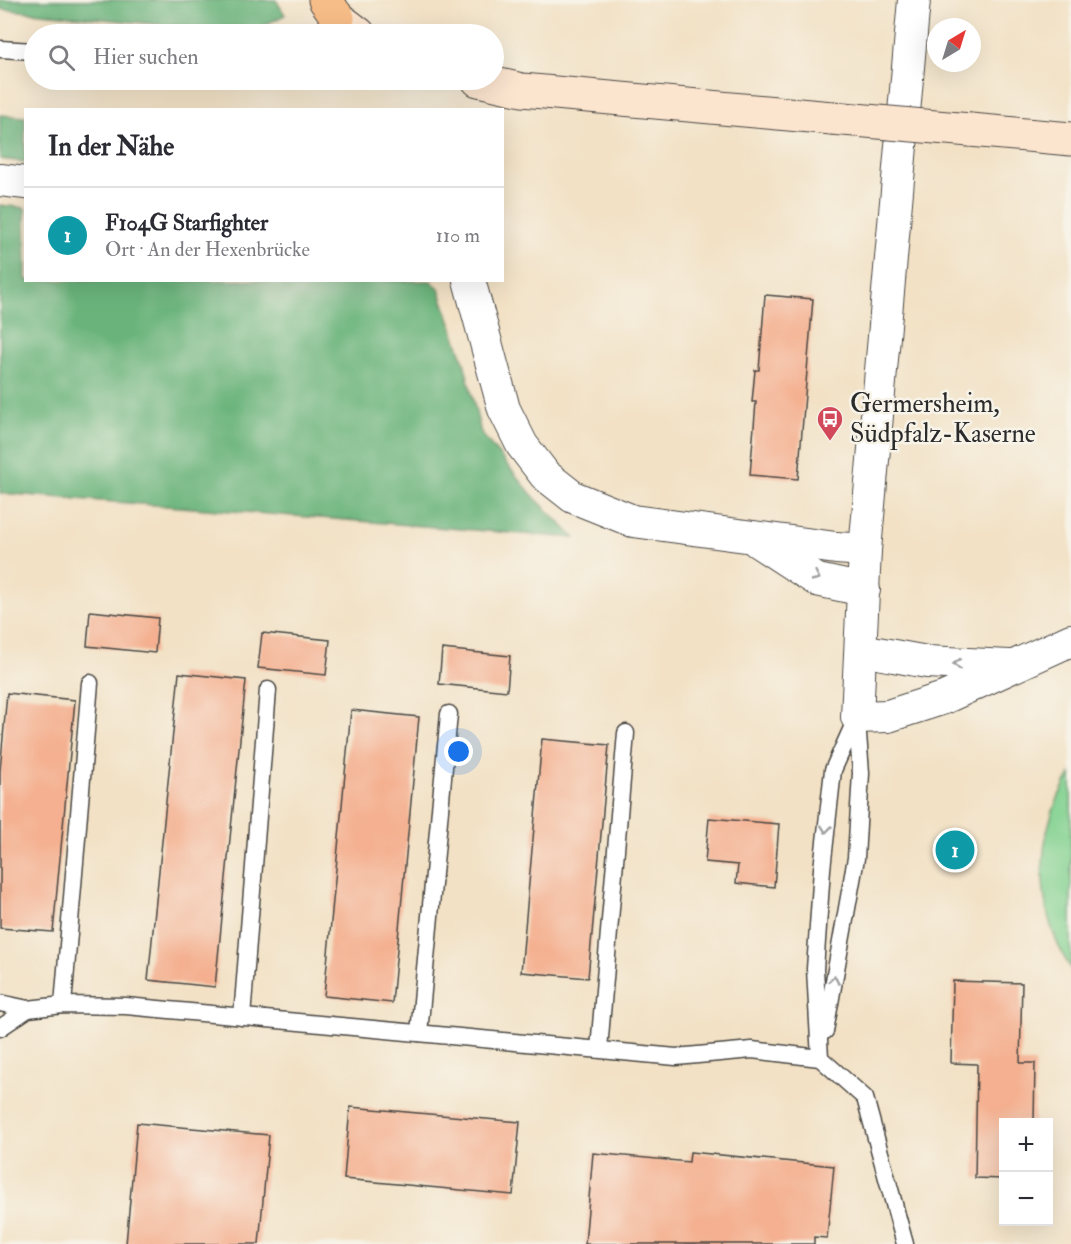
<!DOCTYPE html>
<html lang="de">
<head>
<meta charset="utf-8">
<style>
  :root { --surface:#fff; --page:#f7f7f7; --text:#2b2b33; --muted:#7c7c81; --line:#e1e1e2; --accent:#db2777 }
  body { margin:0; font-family:"IM FELL Double Pica",serif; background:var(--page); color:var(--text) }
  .controls { position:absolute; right:18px; bottom:18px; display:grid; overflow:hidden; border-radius:0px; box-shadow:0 6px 24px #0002 }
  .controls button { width:54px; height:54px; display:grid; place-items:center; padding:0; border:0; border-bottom:2px solid var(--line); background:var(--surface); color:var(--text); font:30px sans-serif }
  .compass { position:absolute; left:927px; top:18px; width:54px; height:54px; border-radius:50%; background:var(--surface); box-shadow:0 6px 24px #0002; rotate:38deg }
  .you { position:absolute; left:459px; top:752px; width:21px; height:21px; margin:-15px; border:4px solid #fff; border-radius:50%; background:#1a73e8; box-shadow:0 0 0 9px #1a73e833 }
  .badge { display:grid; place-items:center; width:39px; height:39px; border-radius:50%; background:var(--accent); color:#fff; font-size:20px; font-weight:700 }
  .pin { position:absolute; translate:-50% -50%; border:3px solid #fff; box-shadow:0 2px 6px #0006 }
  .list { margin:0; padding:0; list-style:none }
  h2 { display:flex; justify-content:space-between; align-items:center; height:78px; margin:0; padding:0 24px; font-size:26px }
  h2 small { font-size:20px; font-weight:400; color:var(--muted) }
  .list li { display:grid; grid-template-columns:39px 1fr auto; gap:18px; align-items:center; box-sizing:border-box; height:96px; padding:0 24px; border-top:2px solid var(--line) }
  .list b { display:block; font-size:22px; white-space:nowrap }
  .list p { margin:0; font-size:20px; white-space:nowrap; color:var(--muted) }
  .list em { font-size:20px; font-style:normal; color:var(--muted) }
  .icon { flex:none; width:33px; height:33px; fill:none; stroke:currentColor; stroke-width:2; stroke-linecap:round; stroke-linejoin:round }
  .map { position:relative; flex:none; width:1071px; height:1244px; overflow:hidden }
  .search { position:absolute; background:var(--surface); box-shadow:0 6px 24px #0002; left:24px; top:24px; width:480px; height:66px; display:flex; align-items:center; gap:15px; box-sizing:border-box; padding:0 21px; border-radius:33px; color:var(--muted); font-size:22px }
  .panel { position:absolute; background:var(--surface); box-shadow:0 6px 24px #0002; left:24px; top:108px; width:480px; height:174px; border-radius:0px }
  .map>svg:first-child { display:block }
</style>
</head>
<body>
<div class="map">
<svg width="1071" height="1244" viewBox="0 0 1071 1244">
  <rect width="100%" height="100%" fill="#f7f3e8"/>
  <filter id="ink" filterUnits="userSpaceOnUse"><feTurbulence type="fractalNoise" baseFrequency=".0167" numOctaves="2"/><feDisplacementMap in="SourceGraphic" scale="12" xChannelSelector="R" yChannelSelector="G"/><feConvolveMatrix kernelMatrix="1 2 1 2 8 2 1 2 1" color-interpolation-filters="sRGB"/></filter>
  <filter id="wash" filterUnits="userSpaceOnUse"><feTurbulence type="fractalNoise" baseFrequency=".008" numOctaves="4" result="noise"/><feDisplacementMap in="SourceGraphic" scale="24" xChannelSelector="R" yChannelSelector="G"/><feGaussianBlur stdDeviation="1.35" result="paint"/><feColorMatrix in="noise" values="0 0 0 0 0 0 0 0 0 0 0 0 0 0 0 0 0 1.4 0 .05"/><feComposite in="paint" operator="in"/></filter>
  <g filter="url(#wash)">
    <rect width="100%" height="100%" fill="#f2e1c5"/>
    <!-- green -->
    <path fill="#83d291" stroke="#577e5e" stroke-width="1.5" d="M1071 773V969C1033 908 1034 834 1071 773Z"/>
    <!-- forest -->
    <g fill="#6ab47b" stroke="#4a7053" stroke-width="1.5">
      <path d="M0 0H276L285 15 249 33 0 9Z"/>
      <path d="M0 115 25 117V162L0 159Z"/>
      <path d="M0 205 25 208 26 280 431 281 439 289 464 362 481 433 533 496 575 538 0 493Z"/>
    </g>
    <g id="blocks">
      <!-- building -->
      <g fill="#f4b090">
        <path d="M765 295 813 299 798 479 750 475 756 402H752L755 370H759Z"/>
        <path d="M90 611 158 618 155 653 87 646Z"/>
        <path d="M262 633 330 640 326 675 258 668Z"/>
        <path d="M442 649 510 656 507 691 439 684Z"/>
        <path d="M179 673 246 680 215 987 148 980Z"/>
        <path d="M7 693 75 700 53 932 0 928V771Z"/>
        <path d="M351 710 419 717 392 1003 324 996Z"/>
        <path d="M542 739 609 745 588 978 521 972Z"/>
        <path d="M709 818 779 824 774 887 736 883 738 865 705 862Z"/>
        <path d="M953 981 1022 983 1020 1063H1035L1034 1122H1004V1179L975 1178 977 1064 951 1063Z"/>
        <path d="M350 1107 520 1122 513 1195 344 1179Z"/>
        <path d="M137 1123 269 1135 259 1244H126Z"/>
        <path d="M690 1152 834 1166 827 1238 814 1237V1244H585L593 1153 689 1162Z"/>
      </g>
    </g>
  </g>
  <g filter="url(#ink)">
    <use href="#blocks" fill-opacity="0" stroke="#494642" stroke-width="1.5"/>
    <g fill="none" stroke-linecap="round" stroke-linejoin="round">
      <!-- lane casing -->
      <g stroke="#494642" stroke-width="19">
        <g id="lane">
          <path d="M319 34 338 18"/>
          <path d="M0 49 34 51"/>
          <path d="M0 1003 28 1009"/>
          <path d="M63 1005 90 683"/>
          <path d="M242 1017 268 690"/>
          <path d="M0 1028 28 1009 63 1005 126 1006 676 1057 752 1050 820 1058 865 1098 905 1244"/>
          <path d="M825 1031 856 858 861 773 857 721"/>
          <path d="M419 1033 449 714"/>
          <path d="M599 1049 626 733"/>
          <path d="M820 1058 815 969 822 869 833 770 857 717"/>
        </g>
      </g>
      <!-- street casing -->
      <g stroke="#494642" stroke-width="34">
        <g id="street">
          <path d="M914 0 865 550 857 717 888 716 944 698 1071 640"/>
          <path d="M0 180 26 183"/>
          <path d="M469 280 504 409 522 445 545 475 573 497 633 521 836 548 865 550"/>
          <path d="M757 541 817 580 864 590"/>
          <path d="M861 650 927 662 1009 666"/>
        </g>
      </g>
      <!-- secondary casing -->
      <g stroke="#494642" stroke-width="35">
        <g id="secondary">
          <path d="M338 18 359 34"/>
          <path d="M478 80 522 90 832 118"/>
          <path d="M970 130 1071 139"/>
        </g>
      </g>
      <!-- highway casing -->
      <g stroke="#494642" stroke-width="35">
        <path id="highway" d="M325 0 338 18"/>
      </g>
      <!-- lane -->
      <use href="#lane" stroke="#fff" stroke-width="16"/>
      <!-- street -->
      <use href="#street" stroke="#fff" stroke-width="32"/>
      <!-- secondary -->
      <use href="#secondary" stroke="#fce5cf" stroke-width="33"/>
      <!-- highway -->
      <use href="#highway" stroke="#f7bd88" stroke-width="33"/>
      <!-- secondary-bridge casing -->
      <g stroke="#494642" stroke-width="35" stroke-linecap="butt">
        <path id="secondary-bridge" d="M832 118 970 130"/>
      </g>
      <!-- secondary-bridge -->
      <use href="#secondary-bridge" stroke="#fce5cf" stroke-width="33"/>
    </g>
    <!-- one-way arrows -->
    <defs><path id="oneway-chevron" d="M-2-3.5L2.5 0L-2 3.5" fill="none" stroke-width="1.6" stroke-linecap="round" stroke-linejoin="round" transform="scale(1.5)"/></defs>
    <g stroke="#a0a0a0">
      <use href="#oneway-chevron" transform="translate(816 577) rotate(25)"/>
      <use href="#oneway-chevron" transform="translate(957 664) rotate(-178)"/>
      <use href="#oneway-chevron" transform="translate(826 829) rotate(96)"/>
      <use href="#oneway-chevron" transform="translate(834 980) rotate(-80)"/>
    </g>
  </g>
  <!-- icons -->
  <defs>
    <g id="bus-pin" transform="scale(1.35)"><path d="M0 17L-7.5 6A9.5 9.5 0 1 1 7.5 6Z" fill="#d1495b" stroke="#f7f3e8"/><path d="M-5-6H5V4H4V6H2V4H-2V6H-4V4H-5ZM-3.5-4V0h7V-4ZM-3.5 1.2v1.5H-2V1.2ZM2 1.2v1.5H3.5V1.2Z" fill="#fff"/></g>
  </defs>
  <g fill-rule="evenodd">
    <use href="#bus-pin" x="830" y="419"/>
  </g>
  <g text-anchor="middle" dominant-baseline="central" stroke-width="5" stroke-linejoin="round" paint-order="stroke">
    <!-- poi labels -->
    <g font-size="26" fill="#2b2b2b" stroke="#f7f3e8" text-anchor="start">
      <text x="850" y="404">Germersheim,<tspan x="850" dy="30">Südpfalz-Kaserne</tspan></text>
    </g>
  </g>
</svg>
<div class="controls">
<button>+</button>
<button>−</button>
</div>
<svg class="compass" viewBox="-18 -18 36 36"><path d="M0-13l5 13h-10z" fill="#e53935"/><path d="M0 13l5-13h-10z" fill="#7c7c81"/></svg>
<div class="you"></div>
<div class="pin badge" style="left:955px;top:850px;background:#0f9aa8">1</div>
<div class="search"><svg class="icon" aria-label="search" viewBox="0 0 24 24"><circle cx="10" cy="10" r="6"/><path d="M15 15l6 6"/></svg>Hier suchen</div>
<section class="panel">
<h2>In der Nähe<small></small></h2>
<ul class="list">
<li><span class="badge" style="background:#0f9aa8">1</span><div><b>F104G Starfighter</b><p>Ort · An der Hexenbrücke</p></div><em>110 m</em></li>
</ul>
</section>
</div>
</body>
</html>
